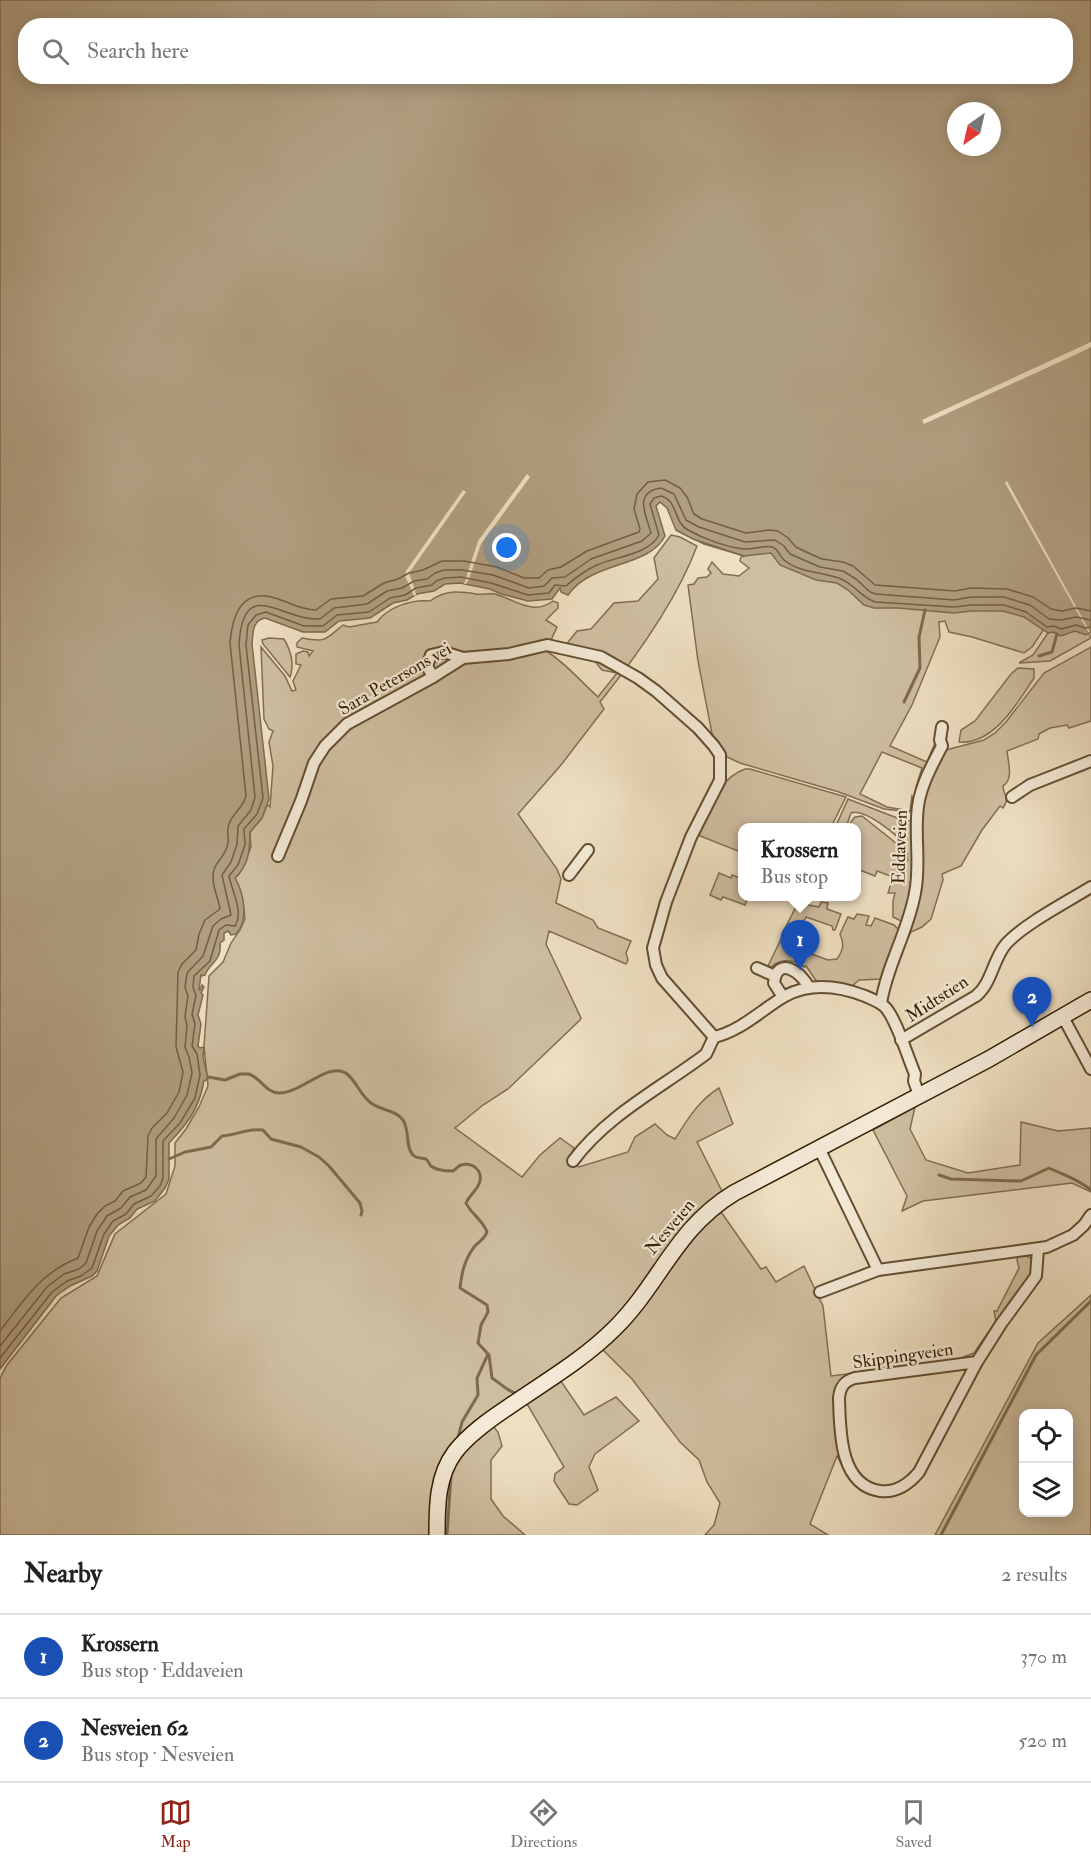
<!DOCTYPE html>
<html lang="en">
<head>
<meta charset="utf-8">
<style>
  :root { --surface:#fff; --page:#f6f6f6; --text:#222; --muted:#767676; --line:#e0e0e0; --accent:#8f2418 }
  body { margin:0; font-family:"IM FELL Double Pica",serif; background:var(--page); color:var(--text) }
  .controls { position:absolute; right:18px; bottom:18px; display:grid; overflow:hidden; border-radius:12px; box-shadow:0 3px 15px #0003 }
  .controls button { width:54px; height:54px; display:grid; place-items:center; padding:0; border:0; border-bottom:2px solid var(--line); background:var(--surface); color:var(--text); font:30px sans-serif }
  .compass { position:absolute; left:947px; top:102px; width:54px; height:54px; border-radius:50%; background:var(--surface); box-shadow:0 3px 15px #0003; rotate:214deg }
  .you { position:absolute; left:507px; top:548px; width:21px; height:21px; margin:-15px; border:4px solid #fff; border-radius:50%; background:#1a73e8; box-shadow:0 0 0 9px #1a73e833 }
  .badge { display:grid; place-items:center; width:39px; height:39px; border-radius:50%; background:var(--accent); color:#fff; font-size:20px; font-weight:700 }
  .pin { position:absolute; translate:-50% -50px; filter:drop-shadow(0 2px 3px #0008) }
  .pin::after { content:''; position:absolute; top:32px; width:21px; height:18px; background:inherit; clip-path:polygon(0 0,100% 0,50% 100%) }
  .popup { position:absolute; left:738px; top:823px; width:123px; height:78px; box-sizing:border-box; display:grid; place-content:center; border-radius:12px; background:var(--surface); filter:drop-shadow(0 2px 4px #0005); font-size:20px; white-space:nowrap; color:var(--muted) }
  .popup b { font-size:22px; color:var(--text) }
  .popup::after { content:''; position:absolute; left:50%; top:100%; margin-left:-12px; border:12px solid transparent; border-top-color:var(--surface) }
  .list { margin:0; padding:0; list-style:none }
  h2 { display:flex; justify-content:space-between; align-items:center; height:78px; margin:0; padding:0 24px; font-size:26px }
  h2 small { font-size:20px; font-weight:400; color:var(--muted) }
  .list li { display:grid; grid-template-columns:39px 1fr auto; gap:18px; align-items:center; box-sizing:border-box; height:84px; padding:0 24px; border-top:2px solid var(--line) }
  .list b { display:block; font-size:22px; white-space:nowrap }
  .list p { margin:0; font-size:20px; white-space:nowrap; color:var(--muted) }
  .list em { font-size:20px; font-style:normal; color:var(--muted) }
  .icon { flex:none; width:33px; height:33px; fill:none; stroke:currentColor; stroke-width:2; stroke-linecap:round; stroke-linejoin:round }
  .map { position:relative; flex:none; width:1091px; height:1535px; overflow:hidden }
  .search { position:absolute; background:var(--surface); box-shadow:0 3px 15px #0003; left:18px; right:18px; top:18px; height:66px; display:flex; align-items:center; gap:15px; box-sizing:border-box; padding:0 21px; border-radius:24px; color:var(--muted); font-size:22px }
  .sheet { height:246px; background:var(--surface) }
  nav { display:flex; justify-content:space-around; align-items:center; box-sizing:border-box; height:84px; border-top:2px solid var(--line); background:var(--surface); font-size:16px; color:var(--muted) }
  nav a { display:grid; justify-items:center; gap:3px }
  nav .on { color:var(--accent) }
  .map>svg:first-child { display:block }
</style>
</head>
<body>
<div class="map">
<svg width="1091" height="1535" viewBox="0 0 1091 1535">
  <rect width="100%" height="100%" fill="#eedfc1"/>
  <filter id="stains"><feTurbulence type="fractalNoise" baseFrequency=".00333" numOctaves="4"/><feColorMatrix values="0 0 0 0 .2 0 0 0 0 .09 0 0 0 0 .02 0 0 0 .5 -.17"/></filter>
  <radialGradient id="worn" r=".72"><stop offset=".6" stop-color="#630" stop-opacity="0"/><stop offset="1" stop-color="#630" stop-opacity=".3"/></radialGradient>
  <!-- green -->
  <g fill="#cebea0" stroke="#816e50" stroke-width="1.5" fill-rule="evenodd">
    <path d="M676 530 956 584 1046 626 1032 647 1024 653 972 637 949 632 945 621 939 622 940 637 912 705 890 746 927 762 935 743H937L936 748 918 786 916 787 922 768 882 752 860 794 887 807 910 811 912 796 916 800 913 810 909 812 884 809 839 792 740 763 727 757 713 739 698 661 688 585 694 584 698 578 707 577 711 573 708 569 712 562 723 574 739 576 749 568 740 561 741 557 744 556 704 544Z"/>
    <path d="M671 535 680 537 697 546C677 600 636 657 600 702L604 709 561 765 518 814 557 869 561 879 556 903 593 920 598 928 631 941 626 953 628 960 626 964 549 931 546 944 581 1018 580 1020 508 1089 483 1105 455 1128 522 1177 540 1155 560 1138 574 1148 569 1160 579 1167 628 1152 635 1137 655 1124 667 1135 675 1139C687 1120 699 1100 719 1088L733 1124 697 1142 722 1191 719 1209 761 1269 766 1267 776 1282 804 1266 823 1306 831 1376 855 1373 841 1381 845 1471 837 1456 810 1524 828 1535H705L714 1525 720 1503 707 1482 699 1460 680 1442 632 1379 600 1347 558 1377 584 1415 616 1397 639 1421 595 1454 589 1467 598 1490 577 1505 569 1504 554 1481 555 1474 564 1467 526 1402 492 1425 498 1432 502 1446 491 1460V1499L503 1516 525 1535H0V1378L7 1365 61 1298 97 1276 115 1234 166 1194 175 1166V1143L186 1129 199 1107 208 1086 204 1046 209 976 223 962 231 943 240 930 245 919 243 902 235 878 239 874 251 847 250 832 262 818 267 804 270 807 273 766 269 742 273 731 269 729 264 719 261 647 285 676 292 691 296 690 293 681 301 665 296 664V654L303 651 308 652 309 656 313 651 297 647V643L302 638C326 643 326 639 343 625L349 627 377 622C388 607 412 599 430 601 445 590 458 591 476 594 482 595 489 593 495 594 516 600 533 616 553 601L558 603V608L546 620 557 627 546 651C566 663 580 681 598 697L617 673 602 670 594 660 565 646 577 631 591 629 614 603 638 601 658 579 654 558Z"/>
    <path d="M1075 627 1084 634 1089 633 1091 638 1050 661 1019 663 1033 655 1048 633Z"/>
    <path d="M269 638 284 639C291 651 295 663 290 677L263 644 262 640Z"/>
    <path d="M1091 647V721L1069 728 1067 725 1050 728 1039 734 1038 739 1007 751C1008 762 1014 779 1003 786 1003 797 1011 795 1003 808L1000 806 982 830 961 866 942 874 943 880 931 919 922 927 911 932 895 963 904 940 923 793 946 750 984 740 995 733 1006 722 1044 673Z"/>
    <path d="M1018 668 1034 669V678C1018 702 994 745 959 742L961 730 975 721 1011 674Z"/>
    <path d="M745 769H750L846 797 831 827 743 828V853L700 836 697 831C709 809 719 778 745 769Z"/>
    <path d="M848 799 905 821 915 820 916 875 903 922 893 917V901L895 893H888L893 877 877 871 875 876 857 869V828L847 827 855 817 862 816 902 848 908 861C908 857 907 852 905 847 899 835 864 808 851 813L846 827 835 828Z"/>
    <path d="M719 873 731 878 732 875 743 879V896L748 897 745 905 723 897 721 900 710 895Z"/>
    <path d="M799 901H808V905L819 907 821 902 828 903 827 909 841 914 835 930H833L832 926 806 917 797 934H782Z"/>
    <path d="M857 914 869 916 866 925 871 926 875 918 894 925 900 931 883 979 859 980 851 987 817 982 806 966 804 967C793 959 781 958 771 967L768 966 782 937H795L793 946 795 948 828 960 837 959C844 949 844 944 840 934L848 917 854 919Z"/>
    <path d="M915 1107 910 1129 926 1160 968 1173 1020 1165 1021 1122 1058 1131 1091 1128V1192L1072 1183 923 1201 902 1211 907 1196 873 1130Z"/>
    <path d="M1021 1254 1031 1258 1033 1262 1032 1273 978 1352 974 1356 962 1360 961 1358 974 1353 996 1321 994 1311H997L1019 1268 1017 1260 1018 1255Z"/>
    <path d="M1091 1295V1535H935L1038 1343ZM1024 1414H1068V1512H1024Z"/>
  </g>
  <!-- water -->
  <path fill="#af9d7f" stroke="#7e6a4c" stroke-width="1.5" fill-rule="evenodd" d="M0 0H1091V632L1086 635 1075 631 1061 636 1053 632 1048 633 1024 617 1003 611H971L954 613 898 608H874L864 605 848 590 837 583 816 580 780 565 771 553 744 556 693 539 676 530 667 508 660 502 656 506 665 536C649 568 591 561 568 595L561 592 560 588 552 599 528 601 501 594 490 589 460 583 445 584 434 591 417 594 407 600 393 603 370 618 339 621 325 632H303L265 618C252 620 253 634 252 644L269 799 262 818 250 832C250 849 249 865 235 878 244 893 249 921 236 934L231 935 228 931 224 933V940L220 943C222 961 210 962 205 975L201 976V974L199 990H200L202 985 204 987 201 993 203 995 198 1015 201 1024 198 1046 200 1048 204 1047 203 1057 208 1079 204 1081C199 1109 188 1123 169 1143V1179L165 1188 155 1201 137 1209 130 1218 118 1225 109 1236 97 1271 92 1276 70 1286 56 1296 0 1369ZM26 26H1066V76H26ZM956 111H992V147H956Z"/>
  <!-- pier -->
  <g fill="#eedfc1">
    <path d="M1091 342V347L1077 354 924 424 922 420Z"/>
    <path d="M527 474 530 477 481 544 469 579 466 584H464L478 541Z"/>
    <path d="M1007 481 1090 632 1089 633 1005 483Z"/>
    <path d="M463 490 466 492 409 573 415 590 416 595 414 596 405 576 406 571Z"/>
  </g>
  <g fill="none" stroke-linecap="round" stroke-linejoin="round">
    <!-- shore -->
    <g stroke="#725e40" stroke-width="1.5">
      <path d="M0 1331C24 1300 40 1273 78 1258L89 1227 97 1214 105 1206 115 1201 123 1191 141 1183 146 1177 148 1136 152 1128 167 1113 179 1092 183 1072 176 1047 178 972 182 964 196 950 199 934 205 920 220 909C218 896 209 880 215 867 219 859 227 853 228 843 229 836 226 831 229 824 233 813 243 808 246 796L230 643C232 617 241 587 275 598 289 602 300 610 316 610L331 599 363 596 384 583 398 579 409 573 423 570 442 561H464L497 567 524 578H539L548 570 561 567 587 551 639 532 640 529 634 509 637 494 648 482 665 480 680 488 687 497 694 514 702 519 746 533 769 530 778 531 788 538 796 547 804 551 822 559 843 562 853 566 875 585 955 591 971 588 1007 589 1033 597 1051 609 1062 611 1076 608 1091 611"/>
      <path d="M0 1346 47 1287 64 1274 79 1269 86 1263 97 1231 107 1216 121 1208 130 1197 146 1190 156 1176V1139L174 1118 187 1095 192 1073 189 1057 185 1047 187 1026 185 1016 188 996 185 987 187 973 203 956 213 926 221 919 231 915 222 875 231 862 237 844 238 826 251 810 255 797 239 645C243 574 281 621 320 619L334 608 367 604 387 591 402 588 414 581 427 579 435 573 444 570H462L493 575 529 588 544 586 552 578 565 577 591 559 642 541 651 533C646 515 633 492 661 488L674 494 686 520 699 527 745 542 775 540 784 546 790 554 820 567 843 571 856 579 870 592 876 594 954 600 971 597H1004L1030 605 1049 619 1061 620 1076 617 1091 620"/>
      <path d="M0 1358 52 1292 67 1281 81 1276 92 1268 104 1234 113 1221 126 1214 134 1204 151 1196 160 1186 163 1178V1141L180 1123 195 1098 200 1075 197 1054 192 1046 195 1024 192 1014 196 996 193 987 194 976 210 961 219 930 226 925 235 926C244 911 232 892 229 876L238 865 245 845 244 829 257 814 263 798 246 645 248 625 256 615 266 612 304 626H323L337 615 369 612 390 598 405 595 416 588 432 585 436 581 445 578 461 577 491 583 528 595 549 593 555 585 566 586C576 577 586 570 597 565 617 556 648 555 659 535L650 504 654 498 661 496C678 500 673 522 688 530 704 539 726 547 744 549 753 550 763 545 772 547 779 549 779 556 784 560 799 573 824 572 841 579 854 584 861 597 875 602L954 607 971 605H1004L1026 612 1047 627 1054 626 1061 629 1076 625 1085 628 1091 627"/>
    </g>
    <!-- stream -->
    <g stroke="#7e6a4c" stroke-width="3">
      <path d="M1039 656 1052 652 1057 634"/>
      <path d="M904 702 920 668 919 637 925 610"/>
      <path d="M208 1077 225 1080 240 1074H249C261 1078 266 1093 279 1093 300 1094 330 1060 347 1074 357 1082 360 1095 371 1103 380 1110 396 1110 403 1120 410 1130 405 1147 413 1155 417 1159 421 1157 426 1159 428 1160 429 1164 431 1166 436 1170 447 1171 453 1171 456 1169 458 1166 461 1165 473 1162 484 1171 479 1184 476 1191 469 1196 466 1203 471 1214 483 1220 487 1232 484 1240 479 1241 474 1247 464 1261 462 1272 460 1288L487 1305 488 1312 481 1325 478 1343 489 1355 492 1378C500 1383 506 1390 515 1393"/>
      <path d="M169 1159 185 1152 211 1147 222 1136C236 1135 249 1128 263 1130L271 1139 301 1147 319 1157 329 1166 360 1203 362 1211 361 1215"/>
      <path d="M939 1175 951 1179 1021 1181 1049 1168C1066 1176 1076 1178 1091 1190"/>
      <path d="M458 1438 462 1422 478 1395 477 1378 488 1354"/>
      <path d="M447 1535 451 1474"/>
      <path d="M941 1535 1036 1355 1091 1301"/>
    </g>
    <!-- minor casing -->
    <g stroke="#624e30" stroke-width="14">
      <g id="minor">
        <path d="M433 677 427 666 431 655 444 652 463 658"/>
        <path d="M1012 797 1030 785 1091 761"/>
        <path d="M278 856 301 801 314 763 325 746 347 724 433 677 463 658 509 654 547 645 601 657 638 678 656 691 698 728 714 746 720 755V780L691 837 666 902 653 948 656 965 662 978 714 1037"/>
        <path d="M569 875 588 850"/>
        <path d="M757 968 775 976"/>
        <path d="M783 997 774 983C777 955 802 972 809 988"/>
        <path d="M881 1003C887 965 908 932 915 893 921 864 914 835 918 806 921 785 932 765 942 746L940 740 942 727"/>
        <path d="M1063 1017 1091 1069"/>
        <path d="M714 1037C741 1031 761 1010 785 996 811 982 839 986 865 996 872 999 880 1002 885 1007 896 1018 908 1058 915 1074L914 1081 919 1095"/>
        <path d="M901 1040 976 996C992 983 993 959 1006 944 1024 924 1067 902 1091 887"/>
        <path d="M819 1148 878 1270"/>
        <path d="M573 1161C607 1115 661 1088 706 1054L714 1037"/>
        <path d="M820 1292 878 1270 1047 1247 1073 1235 1084 1225 1091 1215"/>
        <path d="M977 1362 855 1378C844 1381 840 1387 839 1398 840 1430 839 1485 880 1491 896 1493 909 1484 919 1472L977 1362 1001 1324 1036 1276 1038 1249"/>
      </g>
    </g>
    <!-- secondary casing -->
    <g stroke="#341e00" stroke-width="18">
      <path id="secondary" d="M437 1535C437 1506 437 1476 455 1452 469 1434 489 1420 507 1408 543 1383 583 1360 614 1329 660 1284 675 1229 734 1193L989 1059 1091 1000"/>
    </g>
    <!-- minor -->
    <use href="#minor" stroke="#f4ead7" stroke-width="10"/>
    <!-- secondary -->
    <use href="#secondary" stroke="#f4ead7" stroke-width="15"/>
  </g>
  <g text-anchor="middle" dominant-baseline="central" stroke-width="4.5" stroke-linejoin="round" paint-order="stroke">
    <!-- street labels -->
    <g font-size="18" fill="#341e00" stroke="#f4ead7">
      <text transform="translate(395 679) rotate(-30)">Sara Petersons vei</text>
      <text transform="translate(900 847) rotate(-88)">Eddaveien</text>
      <text transform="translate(937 999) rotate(-33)">Midtstien</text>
      <text transform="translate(670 1227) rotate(-50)">Nesveien</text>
      <text transform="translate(903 1356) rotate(-8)">Skippingveien</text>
    </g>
  </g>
  <rect width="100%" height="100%" filter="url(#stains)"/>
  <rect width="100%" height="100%" fill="url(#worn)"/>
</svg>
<div class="controls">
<button><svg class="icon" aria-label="locate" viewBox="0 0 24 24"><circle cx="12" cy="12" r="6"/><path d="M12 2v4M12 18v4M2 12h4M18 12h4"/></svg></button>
<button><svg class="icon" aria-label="layers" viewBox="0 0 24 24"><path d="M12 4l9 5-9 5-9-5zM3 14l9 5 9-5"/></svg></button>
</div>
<svg class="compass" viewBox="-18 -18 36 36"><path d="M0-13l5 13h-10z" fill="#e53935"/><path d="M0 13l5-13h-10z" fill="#767676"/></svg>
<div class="you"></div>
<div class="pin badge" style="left:800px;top:970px;background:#1a4fb4">1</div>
<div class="popup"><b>Krossern</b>Bus stop</div>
<div class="pin badge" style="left:1032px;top:1027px;background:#1a4fb4">2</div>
<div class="search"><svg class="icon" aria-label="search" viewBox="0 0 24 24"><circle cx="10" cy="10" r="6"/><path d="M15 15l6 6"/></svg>Search here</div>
</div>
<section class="sheet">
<h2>Nearby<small>2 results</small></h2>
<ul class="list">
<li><span class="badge" style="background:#1a4fb4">1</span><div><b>Krossern</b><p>Bus stop · Eddaveien</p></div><em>370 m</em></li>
<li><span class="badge" style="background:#1a4fb4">2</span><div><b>Nesveien 62</b><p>Bus stop · Nesveien</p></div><em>520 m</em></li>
</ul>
</section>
<nav>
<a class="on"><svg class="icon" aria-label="map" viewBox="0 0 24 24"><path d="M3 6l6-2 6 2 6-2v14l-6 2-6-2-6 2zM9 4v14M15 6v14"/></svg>Map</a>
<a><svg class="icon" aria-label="directions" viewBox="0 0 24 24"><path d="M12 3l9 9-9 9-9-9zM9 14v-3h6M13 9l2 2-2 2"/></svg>Directions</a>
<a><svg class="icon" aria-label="saved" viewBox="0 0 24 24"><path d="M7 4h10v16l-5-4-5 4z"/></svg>Saved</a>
</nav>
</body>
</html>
